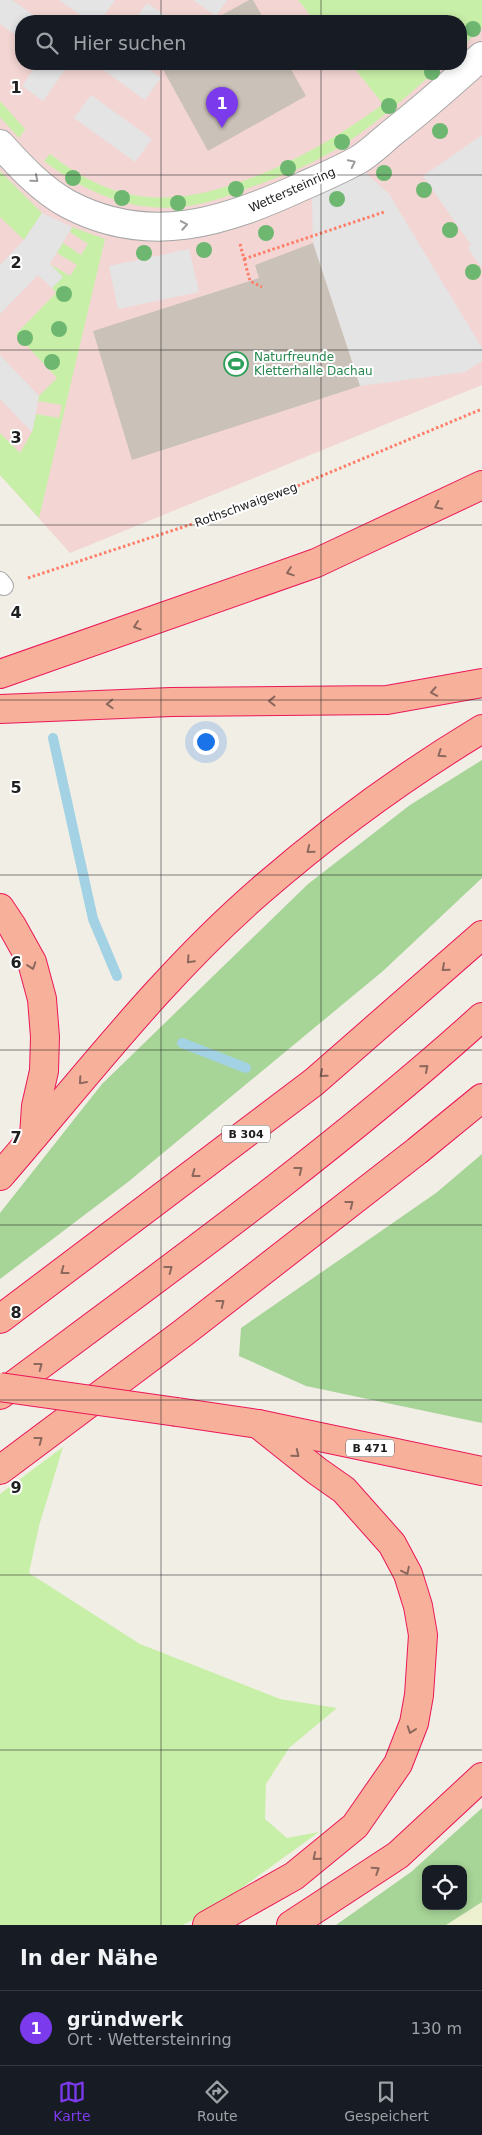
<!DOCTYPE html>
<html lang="de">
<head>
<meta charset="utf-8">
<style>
  :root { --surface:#171b24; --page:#242831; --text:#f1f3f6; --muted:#9ea1a6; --line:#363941; --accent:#7c3aed }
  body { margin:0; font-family:"DejaVu Sans",sans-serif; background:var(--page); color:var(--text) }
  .controls { position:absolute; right:15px; bottom:15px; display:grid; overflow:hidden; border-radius:10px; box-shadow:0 2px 8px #0003 }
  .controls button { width:45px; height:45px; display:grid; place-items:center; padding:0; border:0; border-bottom:1px solid var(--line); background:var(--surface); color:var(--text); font:25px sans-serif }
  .you { position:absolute; left:205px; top:741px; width:18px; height:18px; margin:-12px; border:4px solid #fff; border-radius:50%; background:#1a73e8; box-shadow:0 0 0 8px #1a73e833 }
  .badge { display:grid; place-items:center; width:32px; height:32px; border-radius:50%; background:var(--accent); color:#fff; font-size:16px; font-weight:700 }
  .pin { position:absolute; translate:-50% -41px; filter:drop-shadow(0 1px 2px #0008) }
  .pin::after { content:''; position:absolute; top:26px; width:18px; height:15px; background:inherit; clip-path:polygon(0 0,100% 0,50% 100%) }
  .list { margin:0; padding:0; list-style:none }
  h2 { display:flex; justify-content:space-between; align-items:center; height:65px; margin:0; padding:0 20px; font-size:21px }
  h2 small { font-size:16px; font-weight:400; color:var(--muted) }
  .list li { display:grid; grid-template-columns:32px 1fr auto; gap:15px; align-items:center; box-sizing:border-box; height:75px; padding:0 20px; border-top:1px solid var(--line) }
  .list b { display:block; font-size:19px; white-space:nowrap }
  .list p { margin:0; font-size:16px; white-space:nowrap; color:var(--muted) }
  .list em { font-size:16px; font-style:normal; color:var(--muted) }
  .icon { flex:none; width:28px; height:28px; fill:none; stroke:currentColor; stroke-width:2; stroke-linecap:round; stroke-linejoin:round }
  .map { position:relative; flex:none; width:482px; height:1925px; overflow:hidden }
  .search { position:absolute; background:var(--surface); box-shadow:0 2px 8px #0003; left:15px; right:15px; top:15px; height:55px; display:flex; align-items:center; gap:12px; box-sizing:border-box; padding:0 18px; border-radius:20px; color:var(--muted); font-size:19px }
  .sheet { height:140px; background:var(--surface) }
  nav { display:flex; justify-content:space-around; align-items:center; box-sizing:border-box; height:70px; border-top:1px solid var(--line); background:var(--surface); font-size:14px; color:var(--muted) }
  nav a { display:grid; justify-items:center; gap:2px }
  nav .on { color:var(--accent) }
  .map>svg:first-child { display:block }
</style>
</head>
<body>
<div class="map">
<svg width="482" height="1925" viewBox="0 0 482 1925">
  <rect width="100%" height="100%" fill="#f1eee6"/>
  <!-- commercial -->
  <path fill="#f3d6d4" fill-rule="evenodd" d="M0 0H482V385L70 553 0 475ZM21 21H461V64H21Z"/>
  <!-- farmland -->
  <path fill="#eef1d0" d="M482 1902V1925H446Z"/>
  <!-- grass -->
  <g fill="#c8efa8">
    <path d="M298 0H482V27L461 48V21H315Z"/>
    <path d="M351 64H443C412 92 381 120 346 143 319 161 288 174 257 185 235 193 212 203 188 206 134 214 86 193 44 161L50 154C119 208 175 207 254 177 302 158 342 134 383 104Z"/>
    <path d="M0 101 25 129 19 138 0 117Z"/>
    <path d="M0 171 42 213 24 240 0 217Z"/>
    <path d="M72 227 105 239 39 518 0 475V433L20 453 32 432 36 414 59 418 62 405 38 401 39 396 57 378 16 334 56 293 52 288 63 277 50 264 70 276 77 265 57 253 63 243 81 255 88 244 70 232Z"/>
    <path d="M63 1447 39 1526 29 1573 140 1644 280 1699 337 1708 289 1748 266 1784 265 1819 287 1838 319 1832 210 1911 183 1925H0V1494Z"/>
  </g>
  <!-- forest -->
  <g fill="#a7d497" fill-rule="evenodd">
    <path d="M482 760V878L383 971 128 1182 0 1279V1213L102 1084 308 884 410 805Z"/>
    <path d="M482 1154V1423L306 1386 239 1356 241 1328 436 1193Z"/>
    <path d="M482 1808V1902L446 1925H336L411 1872ZM426 1869H463V1906H426Z"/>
  </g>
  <!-- parking -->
  <g fill="#e4e4e4">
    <path d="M0 0H12L42 21H21V39L0 24Z"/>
    <path d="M59 0H115L100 21H89Z"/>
    <path d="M193 0H227L216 16Z"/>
    <path d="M147 3 174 21H134Z"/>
    <path d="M37 64H69L43 101 22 86Z"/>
    <path d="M105 64H141L161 78 145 100 102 69Z"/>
    <path d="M91 95 152 139 135 162 74 118Z"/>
    <path d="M482 135V268L468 248 471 245 423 176Z"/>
    <path d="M364 171 389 194 482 348V361L465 372 360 386 313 243 312 198Z"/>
    <path d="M42 213 72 227 50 264 63 277 52 288 38 275 0 314V265L24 240Z"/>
    <path d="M189 249 199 292 118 309 109 266Z"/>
    <path d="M0 355 39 396 32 432 0 399Z"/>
  </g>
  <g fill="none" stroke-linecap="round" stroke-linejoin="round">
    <!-- stream -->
    <g stroke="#a2d2e3" stroke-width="10">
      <path d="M53 738 93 919 117 976"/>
      <path d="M182 1043 246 1068"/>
    </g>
  </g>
  <!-- building -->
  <g fill="#cac1b8">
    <path d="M249 0H253L265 21H211Z"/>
    <path d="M160 64H288L306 96 208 151Z"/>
    <path d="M313 243 360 386 132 460 93 331 259 278 255 265Z"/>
  </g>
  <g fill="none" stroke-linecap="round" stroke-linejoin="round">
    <!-- service casing -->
    <g stroke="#a7a7a7" stroke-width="20">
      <path id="service" d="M0 581 4 586"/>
    </g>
    <!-- minor casing -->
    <g stroke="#a7a7a7" stroke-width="30">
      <path id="minor" d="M0 144C20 166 42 190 68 204 149 247 225 222 303 186 321 178 340 170 358 160 370 153 382 141 393 132 424 108 453 82 482 56"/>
    </g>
    <!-- trunk casing -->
    <g stroke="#eb1758" stroke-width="30">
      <g id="trunk">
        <path d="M0 674 316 563 482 485"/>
        <path d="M0 709 171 702 387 700 482 683"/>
        <path d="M0 908 12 926 32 962 42 999 45 1037 44 1071 36 1106 34 1136"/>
        <path d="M0 1176C84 1079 163 975 260 891 329 831 404 776 482 729"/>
        <path d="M0 1319 314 1082 482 935"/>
        <path d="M0 1395C164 1273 330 1154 482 1017"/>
        <path d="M177 1412 258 1424 482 1471"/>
        <path d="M0 1470 183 1333 417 1151 482 1098"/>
        <path d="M207 1925 294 1876 355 1826 398 1764 414 1723 419 1695 423 1635 418 1606 408 1574 392 1544 344 1490 317 1471 258 1424"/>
        <path d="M291 1925 398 1855 482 1777"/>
      </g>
    </g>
    <!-- path -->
    <g stroke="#ff7e69" stroke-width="3" stroke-dasharray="2.5 2.5" stroke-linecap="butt">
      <path d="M240 244 250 281 262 287"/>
      <path d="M244 259 384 212"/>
      <path d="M28 578 259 502 482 409"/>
    </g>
    <!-- service -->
    <use href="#service" stroke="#fff" stroke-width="18"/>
    <!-- minor -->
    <use href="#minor" stroke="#fff" stroke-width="28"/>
    <!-- trunk -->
    <use href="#trunk" stroke="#f7b09a" stroke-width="28"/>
    <!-- trunk-bridge casing -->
    <g stroke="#eb1758" stroke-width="30" stroke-linecap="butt">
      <path id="trunk-bridge" d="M0 1387 177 1412"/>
    </g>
    <!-- trunk-bridge -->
    <use href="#trunk-bridge" stroke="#f7b09a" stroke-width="28"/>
  </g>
  <!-- trees -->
  <g fill="#6eb771">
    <circle cx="473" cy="29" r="8"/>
    <circle cx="432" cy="72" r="8"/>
    <circle cx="389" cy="106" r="8"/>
    <circle cx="440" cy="131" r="8"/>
    <circle cx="342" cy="142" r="8"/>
    <circle cx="288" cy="168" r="8"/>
    <circle cx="384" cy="173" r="8"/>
    <circle cx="73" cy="178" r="8"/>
    <circle cx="236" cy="189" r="8"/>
    <circle cx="424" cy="190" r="8"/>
    <circle cx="122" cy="198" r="8"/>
    <circle cx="337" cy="199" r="8"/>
    <circle cx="178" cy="203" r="8"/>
    <circle cx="450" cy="230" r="8"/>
    <circle cx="266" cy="233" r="8"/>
    <circle cx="204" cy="250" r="8"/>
    <circle cx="144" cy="253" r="8"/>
    <circle cx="473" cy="272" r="8"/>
    <circle cx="64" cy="294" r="8"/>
    <circle cx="59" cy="329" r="8"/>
    <circle cx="25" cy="338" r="8"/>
    <circle cx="52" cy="362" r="8"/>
  </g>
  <!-- one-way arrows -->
  <defs><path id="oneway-chevron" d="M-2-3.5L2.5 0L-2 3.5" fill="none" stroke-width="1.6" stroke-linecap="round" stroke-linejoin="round" transform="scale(1.25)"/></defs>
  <g stroke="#9b9b9b">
    <use href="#oneway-chevron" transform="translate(352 163) rotate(-26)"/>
    <use href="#oneway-chevron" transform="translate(35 179) rotate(40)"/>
    <use href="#oneway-chevron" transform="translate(184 225) rotate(-10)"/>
  </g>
  <g stroke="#8c685d">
    <use href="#oneway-chevron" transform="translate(438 506) rotate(154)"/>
    <use href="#oneway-chevron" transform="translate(290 572) rotate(161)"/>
    <use href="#oneway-chevron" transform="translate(137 626) rotate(161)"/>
    <use href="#oneway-chevron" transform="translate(434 692) rotate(170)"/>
    <use href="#oneway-chevron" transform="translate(272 701) rotate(180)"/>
    <use href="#oneway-chevron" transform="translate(110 704) rotate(178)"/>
    <use href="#oneway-chevron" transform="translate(441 754) rotate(146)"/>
    <use href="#oneway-chevron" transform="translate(310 850) rotate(141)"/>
    <use href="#oneway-chevron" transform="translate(190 960) rotate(133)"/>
    <use href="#oneway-chevron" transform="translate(32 966) rotate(71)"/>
    <use href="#oneway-chevron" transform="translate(445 968) rotate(139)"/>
    <use href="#oneway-chevron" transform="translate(425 1068) rotate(-41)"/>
    <use href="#oneway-chevron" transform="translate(323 1074) rotate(139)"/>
    <use href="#oneway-chevron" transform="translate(82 1081) rotate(131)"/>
    <use href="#oneway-chevron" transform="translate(299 1170) rotate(-38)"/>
    <use href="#oneway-chevron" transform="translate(195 1174) rotate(143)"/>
    <use href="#oneway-chevron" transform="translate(350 1204) rotate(-38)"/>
    <use href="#oneway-chevron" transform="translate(169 1269) rotate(-37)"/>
    <use href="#oneway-chevron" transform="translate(64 1271) rotate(143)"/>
    <use href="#oneway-chevron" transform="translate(221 1303) rotate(-38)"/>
    <use href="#oneway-chevron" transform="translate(39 1366) rotate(-37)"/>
    <use href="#oneway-chevron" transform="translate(39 1440) rotate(-37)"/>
    <use href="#oneway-chevron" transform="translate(296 1454) rotate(39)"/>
    <use href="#oneway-chevron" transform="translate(406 1571) rotate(64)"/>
    <use href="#oneway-chevron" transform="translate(411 1730) rotate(110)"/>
    <use href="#oneway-chevron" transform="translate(316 1857) rotate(140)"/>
    <use href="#oneway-chevron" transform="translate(376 1870) rotate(-33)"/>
  </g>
  <!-- grid -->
  <path fill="none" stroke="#202020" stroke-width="1" stroke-opacity="0.55" d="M161 0V21M321 0V21M161 64V1925M321 64V1925M0 175H482M0 350H482M0 525H482M0 700H482M0 875H482M0 1050H482M0 1225H482M0 1400H482M0 1575H482M0 1750H482"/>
  <!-- icons -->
  <defs>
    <g id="stadium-ring" transform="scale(1.25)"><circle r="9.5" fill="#fff" stroke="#2e9e5b" stroke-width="1.5"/><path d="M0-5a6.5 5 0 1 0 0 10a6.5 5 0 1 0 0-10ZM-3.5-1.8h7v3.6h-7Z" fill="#2e9e5b"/></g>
  </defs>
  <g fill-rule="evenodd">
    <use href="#stadium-ring" x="236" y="364"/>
  </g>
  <g text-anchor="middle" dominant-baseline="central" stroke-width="4" stroke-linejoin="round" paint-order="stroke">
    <!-- shield labels -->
    <g fill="#fff" stroke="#636363" stroke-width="1">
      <rect x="222" y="1125.5" width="48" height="17" rx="4"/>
      <rect x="346" y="1439.5" width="48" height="17" rx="4"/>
    </g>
    <g font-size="11" font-weight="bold" fill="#202020">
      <text x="246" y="1134">B 304</text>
      <text x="370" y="1448">B 471</text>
    </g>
    <!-- street labels -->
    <g font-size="12" fill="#202020" stroke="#fff">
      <text transform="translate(292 190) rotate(-24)">Wettersteinring</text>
      <text transform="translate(246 505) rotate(-20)">Rothschwaigeweg</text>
    </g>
    <!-- leisure labels -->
    <g font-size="12" fill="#27864d" stroke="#fff" text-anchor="start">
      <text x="254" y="357">Naturfreunde<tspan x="254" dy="14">Kletterhalle Dachau</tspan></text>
    </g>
  </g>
  <g font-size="16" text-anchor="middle" font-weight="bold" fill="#202020" stroke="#fff" stroke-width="4" stroke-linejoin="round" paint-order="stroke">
    <text x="16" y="93">1</text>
    <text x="16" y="268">2</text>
    <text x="16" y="443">3</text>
    <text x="16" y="618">4</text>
    <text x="16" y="793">5</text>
    <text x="16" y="968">6</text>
    <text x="16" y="1143">7</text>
    <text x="16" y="1318">8</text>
    <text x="16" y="1493">9</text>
  </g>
</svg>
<div class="controls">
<button><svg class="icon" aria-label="locate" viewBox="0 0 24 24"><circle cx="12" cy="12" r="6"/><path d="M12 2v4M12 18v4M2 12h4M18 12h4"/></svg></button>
</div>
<div class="you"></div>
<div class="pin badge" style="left:222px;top:128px">1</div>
<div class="search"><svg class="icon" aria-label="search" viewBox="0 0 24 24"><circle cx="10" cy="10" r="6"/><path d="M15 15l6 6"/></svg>Hier suchen</div>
</div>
<section class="sheet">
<h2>In der Nähe<small></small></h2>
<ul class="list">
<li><span class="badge">1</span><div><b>gründwerk</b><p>Ort · Wettersteinring</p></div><em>130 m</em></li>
</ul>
</section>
<nav>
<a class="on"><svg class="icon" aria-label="map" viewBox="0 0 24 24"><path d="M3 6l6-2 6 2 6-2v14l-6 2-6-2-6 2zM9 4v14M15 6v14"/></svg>Karte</a>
<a><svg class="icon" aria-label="directions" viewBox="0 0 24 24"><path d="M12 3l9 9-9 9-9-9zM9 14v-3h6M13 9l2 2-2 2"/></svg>Route</a>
<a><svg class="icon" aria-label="saved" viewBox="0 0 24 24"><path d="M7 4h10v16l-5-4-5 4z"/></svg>Gespeichert</a>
</nav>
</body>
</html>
